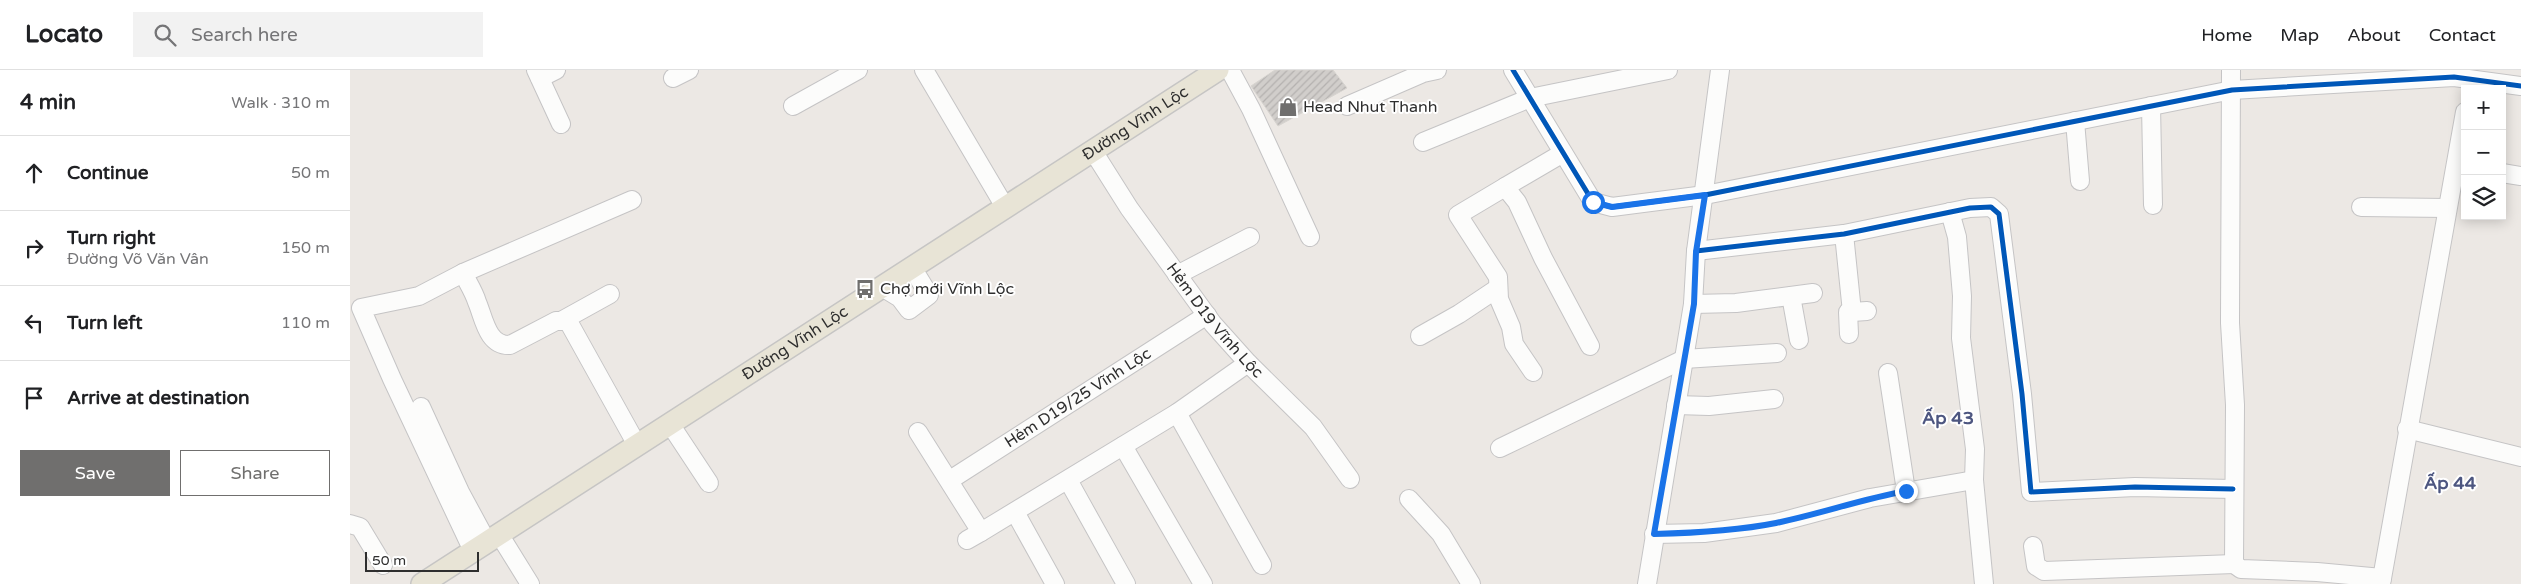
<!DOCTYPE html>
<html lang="en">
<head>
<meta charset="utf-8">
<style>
  :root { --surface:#fff; --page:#f2f2f2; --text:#202124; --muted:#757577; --line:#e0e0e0; --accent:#706f6e }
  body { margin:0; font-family:"Varela Round",sans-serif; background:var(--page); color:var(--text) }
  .controls { position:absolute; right:15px; top:15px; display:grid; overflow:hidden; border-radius:0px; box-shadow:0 2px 12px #0003 }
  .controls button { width:45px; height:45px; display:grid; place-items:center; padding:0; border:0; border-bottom:1px solid var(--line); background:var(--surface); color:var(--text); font:25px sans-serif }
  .scale { position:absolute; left:15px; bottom:12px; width:114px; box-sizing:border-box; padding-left:5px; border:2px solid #2e2e2e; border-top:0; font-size:14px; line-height:18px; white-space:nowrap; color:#2e2e2e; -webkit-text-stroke:4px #fff; paint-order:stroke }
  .stop { position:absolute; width:15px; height:15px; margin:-11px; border:4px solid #1a73e8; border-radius:50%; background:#fff }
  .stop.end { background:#1a73e8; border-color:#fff; box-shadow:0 1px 5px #0008 }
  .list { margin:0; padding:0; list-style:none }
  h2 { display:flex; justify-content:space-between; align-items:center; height:65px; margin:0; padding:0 20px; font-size:21px }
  h2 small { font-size:16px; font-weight:400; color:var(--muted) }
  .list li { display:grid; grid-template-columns:32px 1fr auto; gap:15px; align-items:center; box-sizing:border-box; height:75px; padding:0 20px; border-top:1px solid var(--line) }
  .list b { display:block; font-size:19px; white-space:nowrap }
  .list p { margin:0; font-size:16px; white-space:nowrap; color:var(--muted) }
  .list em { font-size:16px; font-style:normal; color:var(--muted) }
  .actions { display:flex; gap:10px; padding:15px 20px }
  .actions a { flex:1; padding:11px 0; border:1px solid var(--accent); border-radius:0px; text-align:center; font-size:18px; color:var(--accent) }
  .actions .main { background:var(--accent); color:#fff }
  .icon { flex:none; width:28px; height:28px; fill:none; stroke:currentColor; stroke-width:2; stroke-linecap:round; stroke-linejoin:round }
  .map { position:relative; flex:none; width:2171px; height:514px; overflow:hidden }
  header { display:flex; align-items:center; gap:30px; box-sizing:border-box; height:70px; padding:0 25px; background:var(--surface); border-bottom:1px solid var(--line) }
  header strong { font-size:24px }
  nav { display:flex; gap:28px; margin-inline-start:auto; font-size:18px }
  .search { width:350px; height:45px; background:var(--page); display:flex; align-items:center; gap:12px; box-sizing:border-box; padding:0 18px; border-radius:0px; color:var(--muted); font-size:19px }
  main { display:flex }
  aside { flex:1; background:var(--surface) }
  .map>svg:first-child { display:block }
</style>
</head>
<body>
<header>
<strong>Locato</strong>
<div class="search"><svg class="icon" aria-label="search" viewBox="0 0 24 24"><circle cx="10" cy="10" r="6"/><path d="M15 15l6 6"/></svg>Search here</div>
<nav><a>Home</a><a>Map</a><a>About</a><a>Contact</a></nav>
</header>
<main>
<aside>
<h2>4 min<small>Walk · 310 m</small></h2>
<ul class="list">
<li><svg class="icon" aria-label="ahead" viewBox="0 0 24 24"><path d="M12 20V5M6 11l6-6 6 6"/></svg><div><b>Continue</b></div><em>50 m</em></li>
<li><svg class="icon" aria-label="right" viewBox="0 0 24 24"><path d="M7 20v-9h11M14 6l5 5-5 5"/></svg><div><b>Turn right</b><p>Đường Võ Văn Vân</p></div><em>150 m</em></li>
<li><svg class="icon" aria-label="left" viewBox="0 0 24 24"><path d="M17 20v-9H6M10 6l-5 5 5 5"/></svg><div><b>Turn left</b></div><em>110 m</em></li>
<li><svg class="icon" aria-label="arrive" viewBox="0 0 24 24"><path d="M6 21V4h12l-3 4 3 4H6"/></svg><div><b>Arrive at destination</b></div></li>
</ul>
<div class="actions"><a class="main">Save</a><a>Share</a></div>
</aside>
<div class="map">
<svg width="2171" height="514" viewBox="0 0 2171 514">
  <defs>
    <pattern id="building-hatch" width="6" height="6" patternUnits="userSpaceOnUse" patternTransform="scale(1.25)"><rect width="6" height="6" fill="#d1cecb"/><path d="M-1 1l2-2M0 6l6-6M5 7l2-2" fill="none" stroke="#b4b1af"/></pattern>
  </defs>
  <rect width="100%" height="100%" fill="#ece8e4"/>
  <!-- building -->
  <path fill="url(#building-hatch)" stroke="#d7d4d0" d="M925 0H983L997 18 928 56 901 16Z"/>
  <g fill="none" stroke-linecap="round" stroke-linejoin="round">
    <!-- minor casing -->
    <g stroke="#c5c4c5" stroke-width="20">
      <g id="minor">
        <path d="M186 0 211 54"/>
        <path d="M574 0 655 137"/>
        <path d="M880 0 901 39 960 167"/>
        <path d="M1163 0 1243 132 1262 137 1355 125 1882 20 2104 7 2171 16"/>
        <path d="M1881 0 1880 253 1885 335 1884 494 1891 499 1967 502 2032 508"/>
        <path d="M190 8 206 0"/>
        <path d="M323 8 339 0"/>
        <path d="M443 36 508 0"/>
        <path d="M997 36 1073 3 1087 0"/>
        <path d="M1801 36 1803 135"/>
        <path d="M1725 51 1730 111"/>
        <path d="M1073 72 1180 28 1318 0"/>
        <path id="s1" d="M743 81 779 138 863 254 898 293 963 357 1000 409"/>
        <path d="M1213 83 1155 117 1167 132 1193 188 1240 276"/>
        <path d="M2152 103 2171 106"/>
        <path d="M1155 117 1108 145 1148 207 1149 229 1161 257 1164 274 1183 302"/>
        <path d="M2011 137 2097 138"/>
        <path d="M1600 142 1607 167 1612 226 1611 268 1625 379 1624 410 1634 514"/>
        <path d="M1494 164 1502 242 1517 241"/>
        <path d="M1346 181 1494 164 1620 138 1641 137 1649 144 1672 324 1681 422 1785 417 1883 419"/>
        <path d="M113 203C118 213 124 222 127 232 134 248 137 276 160 275L206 251H218L287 375"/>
        <path d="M827 205 900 167"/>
        <path d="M532 217 550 228 559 240 579 225 563 199"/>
        <path d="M1441 226 1449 270"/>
        <path d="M1343 234 1386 233 1463 223"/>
        <path d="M213 250 260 224"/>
        <path d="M1499 264 1498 242H1502"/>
        <path d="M1070 266 1109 244 1148 218"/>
        <path d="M1538 303 1556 421"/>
        <path d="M1326 335 1359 336 1424 329"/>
        <path d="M71 337 110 422 137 472"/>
        <path d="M827 343 912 495"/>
        <path d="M320 354 359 413"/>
        <path d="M2057 359 2171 387"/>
        <path d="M568 362 631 462 827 343 898 293"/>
        <path d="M773 376 853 514"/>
        <path d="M1150 378 1334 289 1427 283"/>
        <path id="s2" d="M600 410 857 245"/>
        <path d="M718 410 776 514"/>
        <path d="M1059 429 1091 464 1121 514"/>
        <path d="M665 442 705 514"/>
        <path d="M0 454 10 457 33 495"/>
        <path d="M149 464 180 514"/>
        <path d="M1304 464 1354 463 1426 453 1520 428 1624 410"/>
        <path d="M617 470 631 462"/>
        <path d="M1683 476 1686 496 1694 501 1884 494"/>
        <path d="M123 481 42 309 11 238 69 226 113 203 282 130"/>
        <path d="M1297 514 1343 234 1346 181 1370 0"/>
        <path d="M2031 514 2115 42"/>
      </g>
    </g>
    <!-- major casing -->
    <g stroke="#c6c5c4" stroke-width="24">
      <g id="major">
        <path id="s3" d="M72 514 868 0"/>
      </g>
    </g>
    <!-- minor -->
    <use href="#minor" stroke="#fcfcfb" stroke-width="18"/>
    <!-- major -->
    <use href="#major" stroke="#e8e4d6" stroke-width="21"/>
    <!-- cycleway casing -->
    <g stroke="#fff" stroke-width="8">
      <g id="cycleway">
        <path d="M1163 0 1243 132 1262 137 1355 125 1882 20 2104 7 2171 16"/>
        <path d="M1346 181 1494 164 1620 138 1641 137 1649 144 1672 324 1681 422 1785 417 1883 419"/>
      </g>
    </g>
    <!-- cycleway -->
    <use href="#cycleway" stroke="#0057b8" stroke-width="5"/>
  </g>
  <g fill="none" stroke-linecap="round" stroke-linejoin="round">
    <!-- route -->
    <path stroke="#1a73e8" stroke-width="6" d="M1243 132 1262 137 1355 125 1346 182 1344 234 1304 464C1345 463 1386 461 1426 453 1470 444 1512 429 1556 421"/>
  </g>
  <!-- icons -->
  <defs>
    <g id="shop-bare" transform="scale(1.5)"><path d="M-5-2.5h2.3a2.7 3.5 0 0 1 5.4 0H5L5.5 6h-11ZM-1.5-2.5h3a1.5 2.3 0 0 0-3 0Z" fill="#706f6e" stroke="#fff" stroke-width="2.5" paint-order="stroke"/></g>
    <g id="bus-bare" transform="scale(1.5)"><path d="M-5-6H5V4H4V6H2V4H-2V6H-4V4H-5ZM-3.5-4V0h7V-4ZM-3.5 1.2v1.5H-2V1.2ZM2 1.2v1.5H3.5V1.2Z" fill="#706f6e" stroke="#fff" stroke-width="2.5" paint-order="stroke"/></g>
  </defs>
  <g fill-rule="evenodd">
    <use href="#shop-bare" x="938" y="37"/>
    <use href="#bus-bare" x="515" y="219"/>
  </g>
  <g text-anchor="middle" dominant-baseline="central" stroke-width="4" stroke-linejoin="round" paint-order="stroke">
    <!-- poi labels -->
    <g font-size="16" fill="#2e2e2e" stroke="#fff" text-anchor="start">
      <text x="953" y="37">Head Nhut Thanh</text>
      <text x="530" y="219">Chợ mới Vĩnh Lộc</text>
    </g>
    <!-- street labels -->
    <g font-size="16" fill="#2e2e2e" stroke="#fff">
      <text stroke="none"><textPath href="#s3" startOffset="849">Đường Vĩnh Lộc</textPath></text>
      <text stroke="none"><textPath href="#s1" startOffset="209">Hẻm D19 Vĩnh Lộc</textPath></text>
      <text stroke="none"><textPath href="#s3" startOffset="444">Đường Vĩnh Lộc</textPath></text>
      <text stroke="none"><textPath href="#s2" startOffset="152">Hẻm D19/25 Vĩnh Lộc</textPath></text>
    </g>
    <!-- neighbourhood labels -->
    <g font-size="18" font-weight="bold" fill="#4d5680" stroke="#fff">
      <text x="1598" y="348">Ấp 43</text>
      <text x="2100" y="413">Ấp 44</text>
    </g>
  </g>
</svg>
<div class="controls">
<button>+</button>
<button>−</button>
<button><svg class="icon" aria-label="layers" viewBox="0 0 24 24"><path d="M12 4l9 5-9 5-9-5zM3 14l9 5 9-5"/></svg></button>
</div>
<div class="scale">50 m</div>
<div class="stop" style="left:1243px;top:132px"></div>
<div class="stop end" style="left:1556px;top:421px"></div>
</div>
</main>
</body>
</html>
